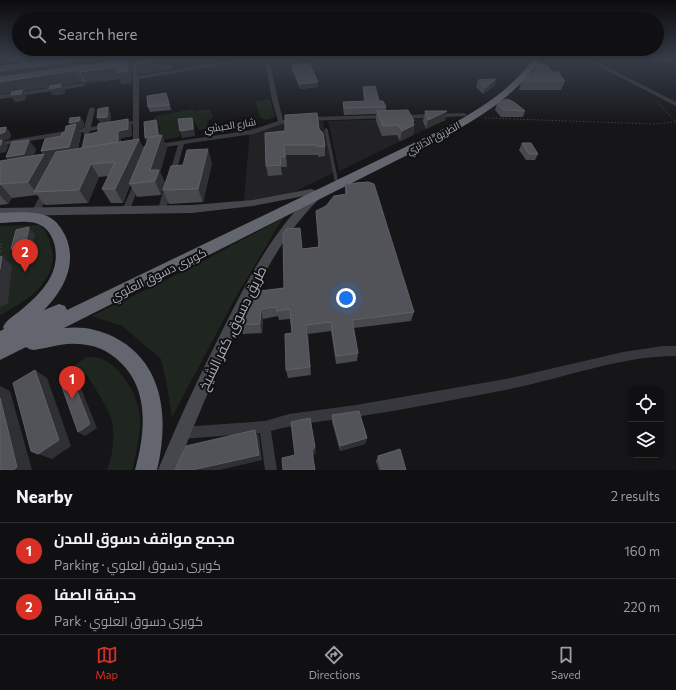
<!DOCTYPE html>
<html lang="en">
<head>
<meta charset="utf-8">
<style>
  :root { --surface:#101012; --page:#19191b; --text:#f1f3f6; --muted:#9c9d9f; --line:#303032; --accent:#d93025 }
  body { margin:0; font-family:Commissioner,Cairo,sans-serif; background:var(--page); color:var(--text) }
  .controls { position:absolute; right:12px; bottom:12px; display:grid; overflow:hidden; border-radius:8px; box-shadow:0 2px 6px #0003 }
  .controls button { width:36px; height:36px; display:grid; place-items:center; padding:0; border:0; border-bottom:1px solid var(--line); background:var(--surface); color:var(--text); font:20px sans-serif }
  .you { position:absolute; left:346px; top:298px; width:14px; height:14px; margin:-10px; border:3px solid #fff; border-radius:50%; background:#1a73e8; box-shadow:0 0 0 6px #1a73e833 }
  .badge { display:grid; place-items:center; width:26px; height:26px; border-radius:50%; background:var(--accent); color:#fff; font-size:13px; font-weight:700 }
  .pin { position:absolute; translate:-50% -33px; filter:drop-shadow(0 1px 2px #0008) }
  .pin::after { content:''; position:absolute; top:21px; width:14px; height:12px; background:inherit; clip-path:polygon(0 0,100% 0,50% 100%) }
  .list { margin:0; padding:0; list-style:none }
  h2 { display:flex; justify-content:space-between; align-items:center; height:52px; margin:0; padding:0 16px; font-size:17px }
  h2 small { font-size:13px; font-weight:400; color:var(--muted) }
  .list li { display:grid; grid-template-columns:26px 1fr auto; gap:12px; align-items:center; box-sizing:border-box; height:56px; padding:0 16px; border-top:1px solid var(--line) }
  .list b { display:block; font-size:15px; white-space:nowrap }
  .list p { margin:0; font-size:13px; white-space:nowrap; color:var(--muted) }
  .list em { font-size:13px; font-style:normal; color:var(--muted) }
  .icon { flex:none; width:22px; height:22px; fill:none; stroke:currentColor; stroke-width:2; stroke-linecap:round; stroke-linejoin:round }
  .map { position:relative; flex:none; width:676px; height:470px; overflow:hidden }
  .search { position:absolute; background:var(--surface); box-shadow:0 2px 6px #0003; left:12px; right:12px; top:12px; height:44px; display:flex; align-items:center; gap:10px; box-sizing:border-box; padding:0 14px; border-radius:22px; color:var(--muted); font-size:15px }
  .sheet { height:164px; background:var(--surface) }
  nav { display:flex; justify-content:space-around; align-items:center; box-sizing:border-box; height:56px; border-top:1px solid var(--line); background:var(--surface); font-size:11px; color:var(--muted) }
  nav a { display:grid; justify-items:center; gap:2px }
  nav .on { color:var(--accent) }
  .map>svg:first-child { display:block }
</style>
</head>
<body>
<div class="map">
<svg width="676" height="470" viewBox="0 0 676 470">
  <rect width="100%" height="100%" fill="#161618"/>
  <!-- built -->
  <g fill="#222225">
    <path d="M449 118 339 171 328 121Z"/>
    <path d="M323 121 333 173 290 194 244 202 250 129 280 122Z"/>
  </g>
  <!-- green -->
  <g fill="#1e261f">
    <path d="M270 99 275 117 267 120 261 118 255 101Z"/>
    <path d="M194 109V111L210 109 213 117 208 121 207 129 199 130 195 123 179 125 180 137 162 140 147 136 160 133V126L147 128V125L156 116Z"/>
    <path d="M283 218 237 295 172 417 166 380 161 359 122 326 92 316 194 266Z"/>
    <path d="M39 225C46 230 49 238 51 246 61 279 25 303 0 315V226Z"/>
    <path d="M87 357C91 357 96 357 100 358 121 366 139 396 140 418 141 432 136 456 132 470H107C113 456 115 436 112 421 110 411 93 385 87 375L66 371Z"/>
  </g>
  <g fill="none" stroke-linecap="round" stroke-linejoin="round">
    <!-- path-far1 -->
    <g stroke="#3d3f44" stroke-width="1" stroke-dasharray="1.5 2" stroke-linecap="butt">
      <path d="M657 102 676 122"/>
      <path d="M485 118 654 124 676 122"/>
    </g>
    <!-- path -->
    <path stroke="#3d3f44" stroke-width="1.5" stroke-dasharray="1.5 2.5" stroke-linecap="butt" d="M0 244 2 245 0 254"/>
    <!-- lane -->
    <path stroke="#37383d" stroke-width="3.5" d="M326 130 336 179"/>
    <!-- street -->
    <g fill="#37383d" fill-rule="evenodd">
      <path d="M132 59H136L138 76 229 62 231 63 139 79V147L252 130 278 121 272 100 265 59H269L278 100 283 120 296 118 299 120 296 122 282 124 253 134 184 144 175 176 174 178H170L169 176 178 145 136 152 131 151 130 150 133 148V124L119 127 116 125 117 124 133 121V69L120 71 118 70 132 66Z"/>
      <path d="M585 59H591L676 102V106Z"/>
      <path d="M83 83 85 84V86L0 99V95Z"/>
      <path d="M92 107 95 109 91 127 108 124 110 125V127L90 131 88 135 86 136 83 134 84 132 0 146V142L84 128 89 109Z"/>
      <path d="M464 113 467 115 466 116 401 119 398 117 401 115Z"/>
      <path d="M386 115 389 117 388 118 307 121 304 119 307 117Z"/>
      <path d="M135 181H139L140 183 129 212H123L122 210Z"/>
      <path d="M165 185H171L172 187 166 209 162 212 158 209Z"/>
      <path d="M43 190H49L50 192 39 213H33L32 211Z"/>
      <path d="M663 346H676V356C621 356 564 378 510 389 459 399 407 409 355 417 327 421 299 423 271 431L277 470H265L260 433 182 439 178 437 176 433 178 429 182 427 265 421 289 414 356 405 511 378 623 352Z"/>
    </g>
    <!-- secondary -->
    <g fill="#45474d" fill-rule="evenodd">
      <path d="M311 189 314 190 316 192 314 194 253 206 192 213 0 216V208L192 205 253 200Z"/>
      <path d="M314 195 318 196 319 198 318 200C281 237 259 282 237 328 215 375 195 422 176 470H158C179 419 202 370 227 321 250 276 273 231 310 196Z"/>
    </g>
    <!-- highway -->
    <path fill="#63666e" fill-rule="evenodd" d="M533 59H541C518 92 488 112 455 131L64 328C82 326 98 329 114 337 165 363 169 420 157 470H135C145 434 150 390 120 362 108 350 93 344 76 344 62 343 49 348 34 350 31 350 29 349 26 347L0 360V331L4 329 3 327C7 319 14 316 21 310 42 293 62 272 54 243 46 216 23 222 0 223V213C16 213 34 210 49 217 57 221 61 228 65 235 78 263 64 290 44 310L59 304 65 306 67 310 447 127C480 109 511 90 533 59Z"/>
  </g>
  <!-- wall -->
  <g fill="#47494d" fill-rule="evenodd">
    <path d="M0 59H4L3 60 130 65H129L132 71V83L122 84 119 79 86 83 83 82 62 85 65 91 64 94 53 95 49 89 50 87 22 91 26 97 25 100 15 102 11 95 12 93 1 77ZM2 63 4 66 1 67Z"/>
    <path d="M536 64 552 72 565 81 561 90H519L522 81 533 73Z"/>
    <path d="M292 65 318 87 300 89 292 70Z"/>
    <path d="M496 79 494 86 483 94 476 87 478 80Z"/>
    <path d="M363 87 386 107V111L414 124V125L413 135 400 141 397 135 382 136 376 121V114L344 115 343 108V102L364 101 363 93Z"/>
    <path d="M168 97 171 110 150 112 148 107Z"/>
    <path d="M497 103 525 111 523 117H501L495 110Z"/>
    <path d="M425 111 445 120 426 129 423 121Z"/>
    <path d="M111 114 110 122 128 119 132 126V136L121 138V142L139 139 144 150 147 143 145 138 156 120 158 126 160 136 167 148 160 172 165 183 161 195 137 197 130 185 123 203H111L102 189 109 176 99 177 88 203 45 205 37 195 12 198 8 204 0 205V162L8 160 6 157 36 149 34 155 43 154 41 151 61 136 71 125 69 123 80 117 84 123 83 128H78L81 134 78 149 82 148 98 132 100 124Z"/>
    <path d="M319 129 325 146V156L318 157V155H286L287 167H281L282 175 268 176 266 166 265 133Z"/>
    <path d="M522 143 538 154 535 160H526L519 150Z"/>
    <path d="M212 163 203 202 169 204 163 190Z"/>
    <path d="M345 184 414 312 411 321 354 328 358 353 357 361 336 364 331 331 308 334 311 375 288 378 286 370 292 333 290 319 279 320 278 316 263 319 262 333 243 334 240 325 262 291 284 288 302 249 318 247 326 206 345 194Z"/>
    <path d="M332 415 367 438 365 444 340 451 332 422Z"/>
    <path d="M378 456 406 470H379L376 461Z"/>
  </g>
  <!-- shaded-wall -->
  <g fill="#2f3033">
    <path d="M0 59H4L3 60H6V59H132L130 65H129L132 71V83L122 84 119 79 86 83 80 72 127 65 77 70 83 82 62 85 65 91 64 94 53 95 49 89 61 85 22 91 26 97 25 100 15 102 11 95 21 91 0 95V82L4 81 0 76V71L7 70 2 63 0 68Z"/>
    <path d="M167 59H171L173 69 139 74 135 64Z"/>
    <path d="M194 59H204L205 64 196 66Z"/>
    <path d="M496 79 494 86 483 94 485 88Z"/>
    <path d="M318 82V87L300 89V84Z"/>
    <path d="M108 107 111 114 110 123 101 125 97 118Z"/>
    <path d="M447 111 445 120 426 129 428 120Z"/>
    <path d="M80 117 84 123 83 128H78L81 134 76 157 49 161 53 167 36 192 28 182 44 154 41 151 73 129 69 123Z"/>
    <path d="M192 118 194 124 195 136 182 138 180 131Z"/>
    <path d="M128 119 132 126V136L121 138V149L86 155 118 131Z"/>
    <path d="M156 120 158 126 160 140 162 135 167 148 160 172 165 183 161 195 150 170 147 144 145 138Z"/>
    <path d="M412 121H414L413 135 400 141 402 131Z"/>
    <path d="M6 127 11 134 10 139 3 141 8 146 6 152 0 153V134Z"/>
    <path d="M139 139 145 152 129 184 130 185 123 203 115 189Z"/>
    <path d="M29 140 36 149 31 164 14 167 6 157Z"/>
    <path d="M208 149 212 163 203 202 198 189Z"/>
    <path d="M91 164 99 177 88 203 79 190Z"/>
    <path d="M0 184 12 198 8 204 0 195Z"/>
    <path d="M29 227 35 234 31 253 18 256 11 249Z"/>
    <path d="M2 256 12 266 8 304 0 307V269Z"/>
    <path d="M261 309 263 319 262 333 260 324Z"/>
    <path d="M306 325 308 334 311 375 310 367Z"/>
    <path d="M35 370 47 378 71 446 52 459 38 454Z"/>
    <path d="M73 381 80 386 97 428 85 436 78 432Z"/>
    <path d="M0 386 10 391 32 470H13L0 398Z"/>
    <path d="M310 418 316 453 313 456 312 451Z"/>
    <path d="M255 430 259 436 262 460 219 470H192Z"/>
    <path d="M367 438 365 444 340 451V446Z"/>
  </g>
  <!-- building -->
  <g fill="#525359" stroke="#5f6168">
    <path d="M55 59H93L0 71V67Z"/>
    <path d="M135 59H167L135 64Z"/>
    <path d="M127 60V71L117 73V67L80 72 77 70 0 82V77Z"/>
    <path d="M309 63 318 82 300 84 292 65Z"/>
    <path d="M536 64H546L552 72H558L565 81H522L531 73H542Z"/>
    <path d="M496 79 485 88 478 80Z"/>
    <path d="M61 84V87L49 89 50 86Z"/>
    <path d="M375 86 379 101H383L386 107 344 108 343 102 366 101 363 87Z"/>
    <path d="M22 90 21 94 11 95 12 92Z"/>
    <path d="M166 93 169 105 148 107 147 96Z"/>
    <path d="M507 99 514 102 525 111 503 110 497 103Z"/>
    <path d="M108 107 107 117 97 118 98 109Z"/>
    <path d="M408 110 414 121H412L414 125 402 131 398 125 383 126 377 111Z"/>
    <path d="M425 111H447L428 120Z"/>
    <path d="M317 113 319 129 323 133 325 146 317 147V145H284L285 157H280L281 165 266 166 265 133 285 131V115Z"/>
    <path d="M80 117 79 121 69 123 70 118Z"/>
    <path d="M192 118 193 129 180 131 178 119Z"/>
    <path d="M128 119V129L118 131V142L82 148 85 135 98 132V124Z"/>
    <path d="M156 120 158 136 145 138 144 122Z"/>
    <path d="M76 124 69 147 41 151 45 139 61 136 62 133 65 132 66 126Z"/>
    <path d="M6 127 5 132 0 134V128Z"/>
    <path d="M162 135 150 170H159L155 181 129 184 149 137Z"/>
    <path d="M139 139 115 189H102L115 162 91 164 79 190 34 192 56 152Z"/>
    <path d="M0 140H2L1 145H0Z"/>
    <path d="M29 140 24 154 6 157 12 142Z"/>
    <path d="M522 143H531L538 154H529Z"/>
    <path d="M208 149 198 189 163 190 171 166 183 165 187 150Z"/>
    <path d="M44 154 28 182 0 184V185V161Z"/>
    <path d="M368 182 374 184 414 312 352 320 358 353 336 356 331 322 306 325 310 367 286 370 285 334 292 333 290 309 277 311 276 307 261 309 260 324 240 325 254 285H261L260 291 284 288 283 234 286 229 300 228 302 249 319 247 316 211 326 206 334 196 347 194 345 184Z"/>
    <path d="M29 227 25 246 11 249 16 230Z"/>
    <path d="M2 256 0 269V257Z"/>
    <path d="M35 370 59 440 38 454 31 451 13 383Z"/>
    <path d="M73 381 90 424 78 432 62 387Z"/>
    <path d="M0 398 17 467 13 470H0Z"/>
    <path d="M359 411 367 438 340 446 332 415Z"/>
    <path d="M310 418 315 447 312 451 315 470H283L282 458 295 455 291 422Z"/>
    <path d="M255 430 259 455 192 470H175L186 446Z"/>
    <path d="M400 449 406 470H382L378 456Z"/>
  </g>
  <!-- sky -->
  <linearGradient id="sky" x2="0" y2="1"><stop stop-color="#0c0c0d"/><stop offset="0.47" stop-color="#363c48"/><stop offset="1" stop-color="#363c48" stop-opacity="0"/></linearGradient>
  <rect width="676" height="125" fill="url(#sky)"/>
  <g text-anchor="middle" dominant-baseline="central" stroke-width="4" stroke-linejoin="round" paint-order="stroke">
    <!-- far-street labels -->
    <g font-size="10" fill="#a8adb8" stroke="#111113">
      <text transform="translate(230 125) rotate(-9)">شارع الحبشي</text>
      <text transform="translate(433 138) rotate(-28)">الطريق الدائري</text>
    </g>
    <!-- street labels -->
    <g font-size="12" fill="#a8adb8" stroke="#111113">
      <text transform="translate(158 274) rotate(-26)">كوبرى دسوق العلوي</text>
    </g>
    <!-- near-street labels -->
    <g font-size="14" fill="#a8adb8" stroke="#111113">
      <text transform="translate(232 328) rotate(-64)">طريق دسوق, كفر الشيخ</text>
    </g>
  </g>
</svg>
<div class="controls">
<button><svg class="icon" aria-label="locate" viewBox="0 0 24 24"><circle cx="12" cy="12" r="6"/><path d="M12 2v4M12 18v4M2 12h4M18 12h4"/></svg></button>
<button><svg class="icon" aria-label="layers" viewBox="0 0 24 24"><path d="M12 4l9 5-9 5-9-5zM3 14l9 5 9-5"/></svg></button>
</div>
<div class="you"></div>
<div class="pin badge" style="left:72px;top:399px">1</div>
<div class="pin badge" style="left:25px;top:272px">2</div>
<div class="search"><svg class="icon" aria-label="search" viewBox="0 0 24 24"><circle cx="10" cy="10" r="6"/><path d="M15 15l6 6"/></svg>Search here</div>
</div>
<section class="sheet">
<h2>Nearby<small>2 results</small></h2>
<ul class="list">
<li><span class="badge">1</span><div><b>مجمع مواقف دسوق للمدن</b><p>Parking · كوبرى دسوق العلوي</p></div><em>160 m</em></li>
<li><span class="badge">2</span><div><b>حديقة الصفا</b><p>Park · كوبرى دسوق العلوي</p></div><em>220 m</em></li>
</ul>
</section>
<nav>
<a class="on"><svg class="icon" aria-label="map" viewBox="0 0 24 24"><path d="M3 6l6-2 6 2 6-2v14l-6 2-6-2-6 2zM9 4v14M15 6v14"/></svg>Map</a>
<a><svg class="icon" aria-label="directions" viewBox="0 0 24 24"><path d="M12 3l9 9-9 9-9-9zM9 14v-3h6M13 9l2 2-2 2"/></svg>Directions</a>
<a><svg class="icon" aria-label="saved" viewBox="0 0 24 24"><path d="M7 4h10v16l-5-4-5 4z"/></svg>Saved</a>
</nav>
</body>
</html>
